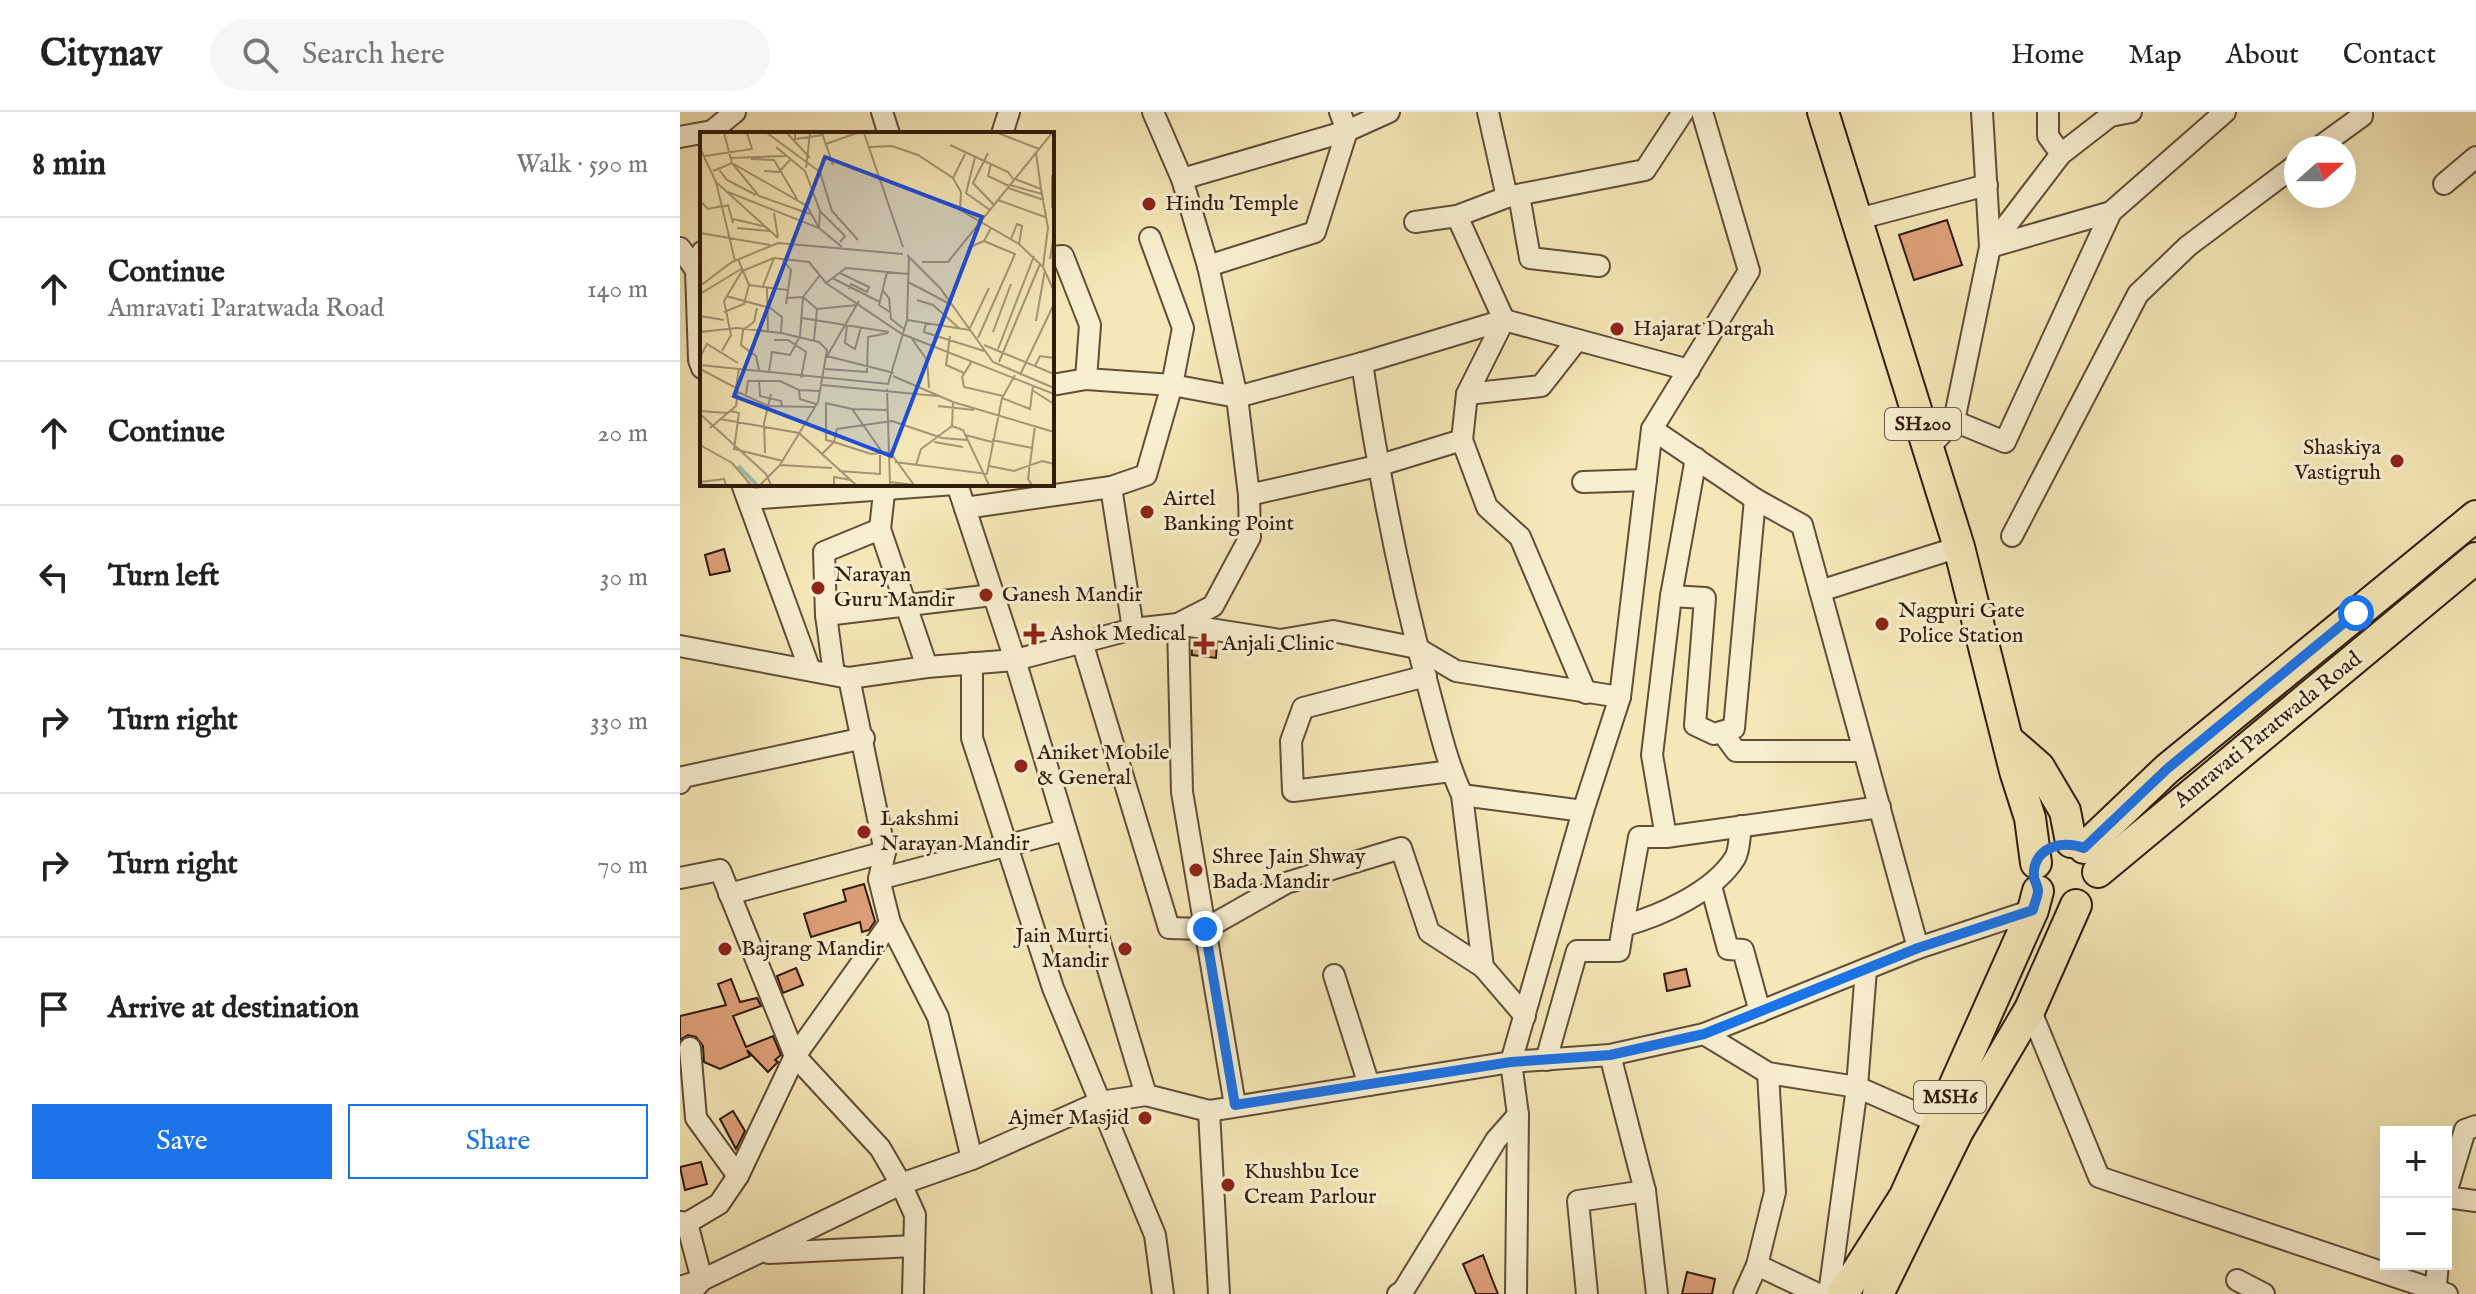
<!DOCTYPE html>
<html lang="en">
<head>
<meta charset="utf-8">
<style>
  :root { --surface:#fff; --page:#f6f6f6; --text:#222; --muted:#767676; --line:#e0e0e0; --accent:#1a73e8 }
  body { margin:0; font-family:"IM FELL English",serif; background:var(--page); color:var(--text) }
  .controls { position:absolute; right:24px; bottom:24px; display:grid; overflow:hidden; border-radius:0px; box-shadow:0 8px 32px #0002 }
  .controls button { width:72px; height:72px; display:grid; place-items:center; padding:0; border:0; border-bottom:2px solid var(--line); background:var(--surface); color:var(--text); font:40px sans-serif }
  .compass { position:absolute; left:1604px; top:24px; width:72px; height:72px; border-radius:50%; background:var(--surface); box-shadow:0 8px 32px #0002; rotate:69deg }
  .stop { position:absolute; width:24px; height:24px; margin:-18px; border:6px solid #1a73e8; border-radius:50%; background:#fff }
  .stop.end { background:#1a73e8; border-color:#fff; box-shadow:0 2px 8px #0008 }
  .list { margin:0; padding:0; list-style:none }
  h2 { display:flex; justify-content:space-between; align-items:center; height:104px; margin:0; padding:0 32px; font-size:34px }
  h2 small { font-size:26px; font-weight:400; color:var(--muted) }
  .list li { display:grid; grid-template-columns:52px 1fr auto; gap:24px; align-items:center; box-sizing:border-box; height:144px; padding:0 32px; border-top:2px solid var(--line) }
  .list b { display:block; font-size:30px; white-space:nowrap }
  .list p { margin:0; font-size:26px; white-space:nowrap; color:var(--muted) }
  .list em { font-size:26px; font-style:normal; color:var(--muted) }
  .actions { display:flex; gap:16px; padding:24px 32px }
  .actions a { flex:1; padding:18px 0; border:2px solid var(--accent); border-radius:0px; text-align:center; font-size:28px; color:var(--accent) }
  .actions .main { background:var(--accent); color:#fff }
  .icon { flex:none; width:44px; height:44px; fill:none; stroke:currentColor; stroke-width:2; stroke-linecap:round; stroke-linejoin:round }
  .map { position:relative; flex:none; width:1796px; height:1182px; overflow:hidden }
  header { display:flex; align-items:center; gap:48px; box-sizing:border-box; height:112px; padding:0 40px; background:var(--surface); border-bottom:2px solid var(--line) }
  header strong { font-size:38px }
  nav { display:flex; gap:44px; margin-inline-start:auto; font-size:28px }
  .search { width:560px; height:72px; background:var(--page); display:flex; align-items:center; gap:20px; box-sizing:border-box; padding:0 28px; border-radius:44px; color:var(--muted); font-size:30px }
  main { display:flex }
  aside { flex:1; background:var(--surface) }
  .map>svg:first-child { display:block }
</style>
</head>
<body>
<header>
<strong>Citynav</strong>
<div class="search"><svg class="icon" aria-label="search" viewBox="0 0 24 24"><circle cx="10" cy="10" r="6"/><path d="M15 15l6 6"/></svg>Search here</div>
<nav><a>Home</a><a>Map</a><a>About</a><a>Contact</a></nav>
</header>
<main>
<aside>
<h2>8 min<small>Walk · 590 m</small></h2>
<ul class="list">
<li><svg class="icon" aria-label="ahead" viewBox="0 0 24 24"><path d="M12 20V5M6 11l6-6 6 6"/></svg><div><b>Continue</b><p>Amravati Paratwada Road</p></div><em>140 m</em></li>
<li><svg class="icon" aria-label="ahead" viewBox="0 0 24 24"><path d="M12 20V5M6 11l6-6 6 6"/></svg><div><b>Continue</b></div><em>20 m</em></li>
<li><svg class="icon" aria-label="left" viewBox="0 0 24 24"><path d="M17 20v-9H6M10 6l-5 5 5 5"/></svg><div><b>Turn left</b></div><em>30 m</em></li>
<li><svg class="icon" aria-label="right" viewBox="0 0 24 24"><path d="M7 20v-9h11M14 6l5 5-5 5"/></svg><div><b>Turn right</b></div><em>330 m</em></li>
<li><svg class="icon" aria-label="right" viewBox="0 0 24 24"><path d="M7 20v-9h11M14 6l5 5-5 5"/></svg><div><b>Turn right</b></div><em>70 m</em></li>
<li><svg class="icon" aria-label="arrive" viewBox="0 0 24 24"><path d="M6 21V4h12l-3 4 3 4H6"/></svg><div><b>Arrive at destination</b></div></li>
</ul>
<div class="actions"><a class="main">Save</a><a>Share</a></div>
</aside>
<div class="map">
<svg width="1796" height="1182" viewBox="0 0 1796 1182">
  <rect width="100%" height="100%" fill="#f5e7b7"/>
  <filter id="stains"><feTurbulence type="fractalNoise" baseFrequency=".0025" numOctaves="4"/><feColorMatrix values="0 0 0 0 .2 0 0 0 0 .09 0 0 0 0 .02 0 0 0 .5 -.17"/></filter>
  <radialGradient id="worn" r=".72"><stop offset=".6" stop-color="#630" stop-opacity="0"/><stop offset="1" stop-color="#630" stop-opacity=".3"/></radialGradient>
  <!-- building -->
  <g fill="#dfa17b" stroke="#2f1b0c" stroke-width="2">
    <path d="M1267 108 1282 153 1234 168 1219 123Z"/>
    <path d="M44 437 50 459 30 463 25 443Z"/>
    <path d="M511 527 537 531 536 546 512 543Z"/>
    <path d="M184 772 195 809 189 818 182 820 180 810 131 825 124 802 166 789 163 778Z"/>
    <path d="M116 856 123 873 103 881 97 864Z"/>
    <path d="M1006 857 1010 874 987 879 984 862Z"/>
    <path d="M51 867 60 890 77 886 81 894 53 904 66 935 93 924 101 943 95 948 98 950 88 960 67 938 70 944 40 957 24 950 23 934 16 925 8 923 0 928V904L46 893 38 872Z"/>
    <path d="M53 999 65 1019 56 1037 40 1007Z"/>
    <path d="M21 1050 27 1072 5 1078 0 1055Z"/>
    <path d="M803 1143 812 1167 818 1182H796L783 1152Z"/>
    <path d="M1007 1160 1035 1167 1032 1182H1002Z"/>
  </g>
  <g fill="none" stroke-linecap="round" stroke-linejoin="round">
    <!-- minor casing -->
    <g stroke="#604e37" stroke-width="24">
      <g id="minor">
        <path d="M202 0 209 22"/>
        <path d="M808 0 827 85"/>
        <path d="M1368 0V24L1381 42"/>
        <path d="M1430 4 1451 0"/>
        <path d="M322 22 329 0"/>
        <path d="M0 25 32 19 55 0"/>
        <path d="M1638 36 1682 4V0"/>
        <path d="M502 67 667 19 709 0"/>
        <path d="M1764 72 1796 45"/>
        <path d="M839 83 850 146 919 154"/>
        <path d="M777 104 824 208 787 282 782 328 807 395 840 425 906 581"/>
        <path d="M1178 107 1307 73"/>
        <path d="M735 110 777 104 827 85 965 58 1003 0"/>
        <path d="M1310 135 1431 100 1545 0"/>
        <path d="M1310 135 1381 42 1430 4 1431 0"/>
        <path d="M0 136 16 158"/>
        <path d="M22 140 16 158 19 248 22 256"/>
        <path d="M372 145 383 144 410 213 406 267 492 273 557 285 682 251 824 208 1009 258"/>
        <path d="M528 154 635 120 667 19 660 0"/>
        <path d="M682 251C698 358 718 463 746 567 757 606 765 646 782 683L803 855 845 904"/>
        <path d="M372 273 406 267"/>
        <path d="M787 282 861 274 897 228"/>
        <path d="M1274 309 1325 330 1431 100"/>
        <path d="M972 317 1075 387 1122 413 1238 836"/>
        <path d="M1250 334 1274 309 1310 135 1302 0"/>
        <path d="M903 370 966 368"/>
        <path d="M62 372 130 558"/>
        <path d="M277 372 335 548 466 983 529 999 831 950 930 943 1024 922 1238 836 1353 798"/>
        <path d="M431 375 453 517"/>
        <path d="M569 383 697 354 782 328"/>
        <path d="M68 387 275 372"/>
        <path d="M285 396 431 375 466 363 492 273 503 216 470 126"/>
        <path d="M200 417 205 372"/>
        <path d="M1332 424 1458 182 1508 134 1616 53"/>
        <path d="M1140 479 1279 435"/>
        <path d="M991 484 1025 486 1015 613 1034 622 1054 616 1075 387"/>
        <path d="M146 503 312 483"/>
        <path d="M402 530 489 816 525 817 606 771 721 736 749 820 803 855"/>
        <path d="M0 534 169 566 247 555 335 548 453 517 498 512 533 494 570 425 569 383 557 285 528 154 502 67 473 0"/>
        <path d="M292 551V626L373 876 475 1123 483 1182"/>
        <path d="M154 562 146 503 144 440 200 417 247 555"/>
        <path d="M746 564 623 596 611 629 613 679 771 659"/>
        <path d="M1042 620 1056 639H1183"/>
        <path d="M0 671 3 665 184 626"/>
        <path d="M782 683 903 699"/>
        <path d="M986 725 972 643 991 484 1016 346"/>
        <path d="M0 766 40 758 115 944 200 1036 221 1072 235 1103 233 1182"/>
        <path d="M199 767 386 718"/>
        <path d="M1031 774 1048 837 1063 838 1080 900"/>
        <path d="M49 782 205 740"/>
        <path d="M210 811 258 905 292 1047"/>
        <path d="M943 814 959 725H986L1200 695"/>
        <path d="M654 863 689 973"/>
        <path d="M1350 897 1419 1065 1767 1182"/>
        <path d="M1024 922 1088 961 1177 975 1268 1015"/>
        <path d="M10 936 16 1006 58 1064"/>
        <path d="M930 943 965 1079 977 1182"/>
        <path d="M866 948 897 839H939L943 814C980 804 1034 780 1055 746 1060 738 1059 724 1061 714"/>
        <path d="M555 993 502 680 498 512 600 528 653 519 737 536 776 559 940 585"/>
        <path d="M529 999 539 1182"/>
        <path d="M1766 1081 1785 1018 1796 1014"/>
        <path d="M1766 1085 1796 1089"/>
        <path d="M0 1110 7 1111 22 1168 15 1176"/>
        <path d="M7 1111 39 1092 58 1064 115 944 210 811 199 767 205 740 169 566"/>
        <path d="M89 1141 234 1134"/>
        <path d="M1077 1153 1138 1182"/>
        <path d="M1557 1168 1584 1182"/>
        <path d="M0 1175 22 1168 221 1072 292 1047 420 990 466 983"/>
        <path d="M718 1182 723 1179 816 1028 838 1003"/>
        <path d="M836 1182 838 1003 831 950 903 699 940 585 972 317 1069 159 1022 0"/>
        <path d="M907 1182 898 1089 965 1079"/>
        <path d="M1064 1182 1077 1153 1095 1080 1088 961"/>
        <path d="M1149 1182 1177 975 1186 857"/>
        <path d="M1755 1182 1758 1152"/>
      </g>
    </g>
    <!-- primary casing -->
    <g stroke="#2f1b0c" stroke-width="34">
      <g id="primary">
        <path d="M1143 0 1279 435 1335 659 1350 706 1356 751"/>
        <path d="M1328 628 1359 655 1385 699 1391 730"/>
        <path d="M1404 736 1487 657 1796 404"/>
        <path d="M1418 760 1796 446"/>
        <path d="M1163 1182 1225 1084 1353 798 1358 779"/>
        <path d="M1198 1182 1278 1019 1350 897 1396 793"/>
      </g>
    </g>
    <!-- minor -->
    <use href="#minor" stroke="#f8efd0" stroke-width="20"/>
    <!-- primary -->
    <use href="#primary" stroke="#f5e7b7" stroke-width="30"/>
  </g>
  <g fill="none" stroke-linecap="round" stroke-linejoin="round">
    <!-- route -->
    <path stroke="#1a73e8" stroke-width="10" d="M525 817 555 993 831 950 930 943 1024 922 1238 836 1353 798C1354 792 1358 784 1358 779 1358 774 1355 770 1354 766 1351 736 1382 727 1404 736L1487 657 1676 501"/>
  </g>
  <!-- markers -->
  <g fill="#8f2418" stroke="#f8efd0" stroke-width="3">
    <circle cx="469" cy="92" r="8"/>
    <circle cx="937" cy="217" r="8"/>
    <circle cx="1717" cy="349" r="8"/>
    <circle cx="467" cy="400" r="8"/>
    <circle cx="138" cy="476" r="8"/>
    <circle cx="306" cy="483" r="8"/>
    <circle cx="1202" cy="512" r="8"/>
    <path d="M350 510h8v8h8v8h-8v8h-8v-8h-8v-8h8z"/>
    <path d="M520 520h8v8h8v8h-8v8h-8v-8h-8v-8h8z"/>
    <circle cx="341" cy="654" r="8"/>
    <circle cx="184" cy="720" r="8"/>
    <circle cx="516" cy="758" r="8"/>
    <circle cx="45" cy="837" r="8"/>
    <circle cx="445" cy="837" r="8"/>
    <circle cx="465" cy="1006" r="8"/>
    <circle cx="548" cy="1073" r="8"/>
  </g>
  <g text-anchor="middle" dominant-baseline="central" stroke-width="6" stroke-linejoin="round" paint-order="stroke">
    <!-- shield labels -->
    <g fill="#f8efd0" stroke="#6b5b47" stroke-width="2">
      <rect x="1205" y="296" width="76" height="32" rx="6"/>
      <rect x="1234" y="969" width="72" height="32" rx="6"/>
    </g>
    <g font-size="20" font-weight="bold" fill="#2f1b0c">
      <text x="1243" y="312">SH200</text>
      <text x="1270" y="985">MSH6</text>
    </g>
    <!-- poi labels -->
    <g font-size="22" fill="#2f1b0c" stroke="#f8efd0" text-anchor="start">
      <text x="485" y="92">Hindu Temple</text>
      <text x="953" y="217">Hajarat Dargah</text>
      <text x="1701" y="336" text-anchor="end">Shaskiya<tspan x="1701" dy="25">Vastigruh</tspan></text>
      <text x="483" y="387">Airtel<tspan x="483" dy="25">Banking Point</tspan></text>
      <text x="154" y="463">Narayan<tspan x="154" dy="25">Guru Mandir</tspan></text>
      <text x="322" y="483">Ganesh Mandir</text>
      <text x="1218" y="499">Nagpuri Gate<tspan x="1218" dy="25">Police Station</tspan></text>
      <text x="370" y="522">Ashok Medical</text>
      <text x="542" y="532">Anjali Clinic</text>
      <text x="357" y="641">Aniket Mobile<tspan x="357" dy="25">&amp; General</tspan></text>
      <text x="200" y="707">Lakshmi<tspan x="200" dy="25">Narayan Mandir</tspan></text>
      <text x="532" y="745">Shree Jain Shway<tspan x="532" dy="25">Bada Mandir</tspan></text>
      <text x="429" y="824" text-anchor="end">Jain Murti<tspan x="429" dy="25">Mandir</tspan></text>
      <text x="61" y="837">Bajrang Mandir</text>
      <text x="449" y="1006" text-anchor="end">Ajmer Masjid</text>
      <text x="564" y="1060">Khushbu Ice<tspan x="564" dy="25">Cream Parlour</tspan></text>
    </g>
    <!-- street labels -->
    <g font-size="22" fill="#2f1b0c" stroke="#f8efd0">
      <text transform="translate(1588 618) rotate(-39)">Amravati Paratwada Road</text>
    </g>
  </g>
  <!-- overview -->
  <g transform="translate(20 20)">
    <rect width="354" height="354" fill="#f5e7b7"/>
    <path fill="none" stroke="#9dc1a9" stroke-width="4" d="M38 334 57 353"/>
    <path fill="none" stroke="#a69573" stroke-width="2" d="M24 1 32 31 59 64 110 82M67 1 120 40 132 79 158 108M87 1 110 26M95 1V7L123 3M122 1 133 33M164 1 203 115M298 1 339 17M126 12 157 1M250 13 308 40 314 48M76 15 105 39 120 79 119 96M169 15 192 14 218 23 253 46 261 60 260 78 319 112 343 135 354 159M0 16 16 50 35 129M288 21 273 51 294 73M336 21 341 57M5 24 52 17 47 1M275 25 266 61 290 78M31 26 86 24M51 27 74 28 97 67M291 32 288 44 309 54M18 36 27 48 56 63M106 36 110 1M13 39 32 31 107 74 119 96M64 39 79 40 90 28M352 43V76M253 46 265 22M315 47 341 57 348 96 343 135M16 50 78 106M310 53 342 62M308 56 344 68M28 60 119 96 142 115M298 68 345 85M1 70 8 77 22 74M22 75 28 73 33 91M120 79 145 104 140 110M74 81 78 105M33 87 67 95M37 96 70 99M0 101 70 113M311 107 317 92 322 94 319 112M268 116 284 109 291 96M207 123 240 156 293 230 354 256M38 127 49 153 87 158M350 127 354 102M83 128 91 138 86 172M222 130H248L352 1M187 140 179 173 190 180M140 141 169 155 167 160 151 152 149 157M132 146 180 170M208 150 250 172M126 151 146 136 208 142M0 154 32 130 78 111 203 122M63 154 74 126M67 155 68 201M183 159 189 166 191 187 204 197M0 162 41 137M26 164 70 176 82 185 81 201M87 166 103 165 117 177 157 173M217 168 233 173 260 197M159 169 127 224 194 241M57 176 54 190 43 198 41 213 56 224 59 238M24 180 44 172 49 153M0 184 24 188M102 186 189 200M207 188 269 198 289 156M336 189 345 138M226 191 224 200 284 219M147 193 145 211 155 217 161 195M0 200 37 196 81 201 119 210 127 218 118 270 80 333 60 353M293 200 311 152M210 204 227 228 229 256M250 204 246 233 264 241M278 206 315 122 284 109M74 208H88L106 220 101 246M114 208 117 177M284 213 354 242M298 217 334 124M22 219 31 203 24 169 42 139 74 126 109 130 126 151 202 202 354 262M0 225 7 212 38 231M272 229 262 245 264 255 303 264M299 230 340 132M0 233 188 252 207 188 209 125M335 234 340 224 354 226M0 237 36 256 39 236M125 237 167 240 168 205 188 201M69 239 72 220 90 223 100 204 103 165 120 143M320 243 354 172M193 244 253 270 354 300M59 248 60 264 81 269 82 275M122 253 237 264M187 257 190 353M332 258 354 272M38 260 68 274 114 275M46 262 48 249H80L99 258M302 266 330 277 333 253M253 270 252 294 263 298 289 353M125 271 152 277 182 320M126 271V308L134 310 137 297 192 289 242 306 267 308M116 272 100 267 99 258 120 259M238 274 274 278M152 277 188 278M0 279 27 281M30 279 39 281 34 317 83 329M0 282 66 342 71 353M20 287 99 301 156 353M10 296 36 274 38 259M265 303 292 310M292 308 332 316M234 310 263 315M0 313 32 331 51 353M65 321 64 291 71 262M122 322 134 310 171 322 190 320 214 353M195 330 287 342 302 266 315 243M80 333 132 336M216 333 221 317 252 294M289 334 314 339 342 329 354 332M139 339 180 342V323M0 350 24 347 26 353M190 350 214 353M134 353V345L151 348M332 353 328 347 335 294"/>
    <path fill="#1d4ed8" fill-opacity="0.15" stroke="#1d4ed8" stroke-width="4" d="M125 25 282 85 191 324 34 264Z"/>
    <rect width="354" height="354" fill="none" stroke="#2f1b0c" stroke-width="4"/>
  </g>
  <rect width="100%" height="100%" filter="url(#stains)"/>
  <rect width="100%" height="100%" fill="url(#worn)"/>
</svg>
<div class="controls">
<button>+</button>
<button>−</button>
</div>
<svg class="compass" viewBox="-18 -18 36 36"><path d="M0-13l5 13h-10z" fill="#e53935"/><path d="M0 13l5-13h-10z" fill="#767676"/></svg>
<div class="stop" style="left:1676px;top:501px"></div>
<div class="stop end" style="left:525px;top:817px"></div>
</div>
</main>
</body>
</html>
